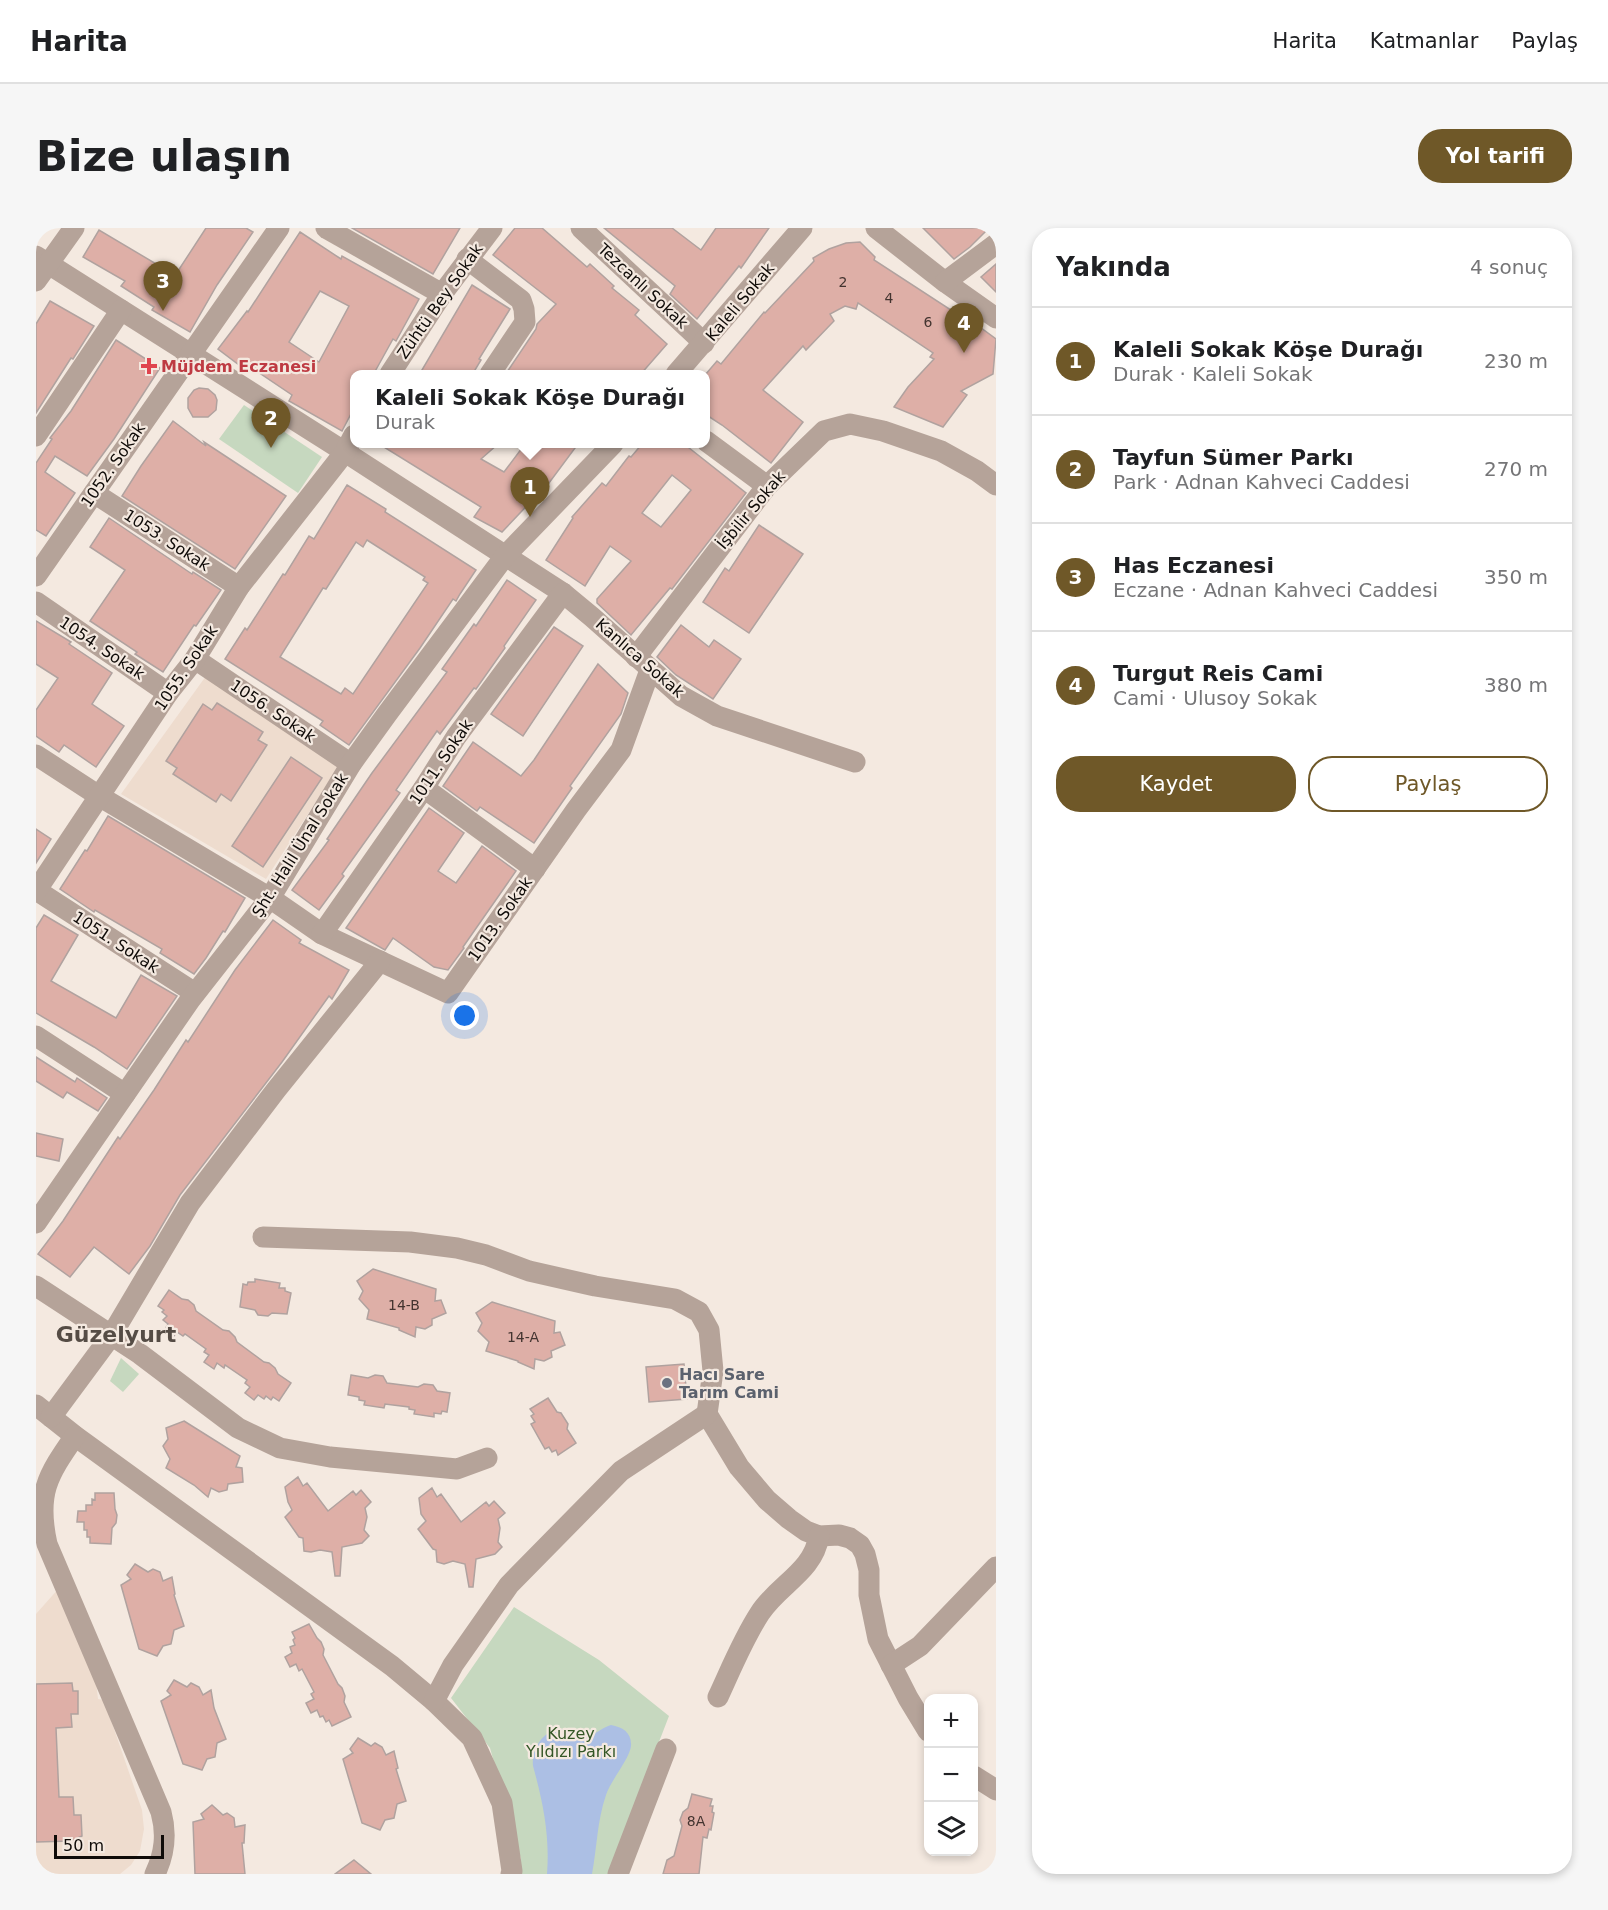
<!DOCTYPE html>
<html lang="tr">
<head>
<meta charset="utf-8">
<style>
  :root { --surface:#fff; --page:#f6f6f6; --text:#202124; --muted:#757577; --line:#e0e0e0; --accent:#6f5828 }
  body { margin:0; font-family:"DejaVu Sans",sans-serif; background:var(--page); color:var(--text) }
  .controls { position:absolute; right:18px; bottom:18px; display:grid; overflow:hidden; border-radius:12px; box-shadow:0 3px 9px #0003 }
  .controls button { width:54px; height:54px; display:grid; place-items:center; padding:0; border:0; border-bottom:2px solid var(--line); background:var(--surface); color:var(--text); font:30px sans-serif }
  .scale { position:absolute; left:18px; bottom:15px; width:110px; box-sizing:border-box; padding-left:6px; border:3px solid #0f0b08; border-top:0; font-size:16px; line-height:21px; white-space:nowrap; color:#0f0b08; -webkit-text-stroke:4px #f4e9e0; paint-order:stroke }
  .you { position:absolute; left:429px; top:788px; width:21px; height:21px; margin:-15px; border:4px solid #fff; border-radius:50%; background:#1a73e8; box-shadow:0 0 0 9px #1a73e833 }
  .badge { display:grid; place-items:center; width:39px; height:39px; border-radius:50%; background:var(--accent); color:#fff; font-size:20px; font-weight:700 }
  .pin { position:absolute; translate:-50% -50px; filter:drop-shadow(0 2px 3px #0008) }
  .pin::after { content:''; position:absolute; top:32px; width:21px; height:18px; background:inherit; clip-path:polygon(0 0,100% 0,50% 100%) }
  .popup { position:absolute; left:314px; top:142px; width:360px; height:78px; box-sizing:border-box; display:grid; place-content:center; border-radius:12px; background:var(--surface); filter:drop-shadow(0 2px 4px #0005); font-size:20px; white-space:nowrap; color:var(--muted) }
  .popup b { font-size:22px; color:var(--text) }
  .popup::after { content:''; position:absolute; left:50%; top:100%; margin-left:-12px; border:12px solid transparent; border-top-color:var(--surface) }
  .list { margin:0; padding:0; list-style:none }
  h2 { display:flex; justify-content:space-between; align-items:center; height:78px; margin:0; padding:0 24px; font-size:26px }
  h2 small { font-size:20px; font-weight:400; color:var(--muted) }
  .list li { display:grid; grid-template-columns:39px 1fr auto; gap:18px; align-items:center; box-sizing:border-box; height:108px; padding:0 24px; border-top:2px solid var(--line) }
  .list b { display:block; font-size:22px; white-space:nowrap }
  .list p { margin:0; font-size:20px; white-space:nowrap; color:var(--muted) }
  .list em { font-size:20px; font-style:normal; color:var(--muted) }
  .actions { display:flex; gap:12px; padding:18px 24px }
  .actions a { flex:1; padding:14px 0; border:2px solid var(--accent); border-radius:24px; text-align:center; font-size:21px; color:var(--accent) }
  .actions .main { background:var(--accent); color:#fff }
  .icon { flex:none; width:33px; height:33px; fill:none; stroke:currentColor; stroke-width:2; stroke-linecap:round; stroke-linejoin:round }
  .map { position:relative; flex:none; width:960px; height:1646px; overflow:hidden; border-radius:24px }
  header { display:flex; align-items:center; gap:36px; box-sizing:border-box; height:84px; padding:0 30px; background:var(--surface); border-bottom:2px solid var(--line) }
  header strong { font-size:28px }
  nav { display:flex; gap:33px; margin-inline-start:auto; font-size:21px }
  .intro { display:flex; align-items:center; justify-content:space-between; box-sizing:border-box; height:144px; padding:0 36px }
  h1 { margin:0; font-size:42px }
  .button { padding:15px 27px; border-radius:24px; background:var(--accent); color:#fff; font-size:21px; font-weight:700 }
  main { display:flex; gap:36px; padding:0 36px }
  aside { flex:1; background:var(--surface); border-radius:24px; box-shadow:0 3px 9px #0003 }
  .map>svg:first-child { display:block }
</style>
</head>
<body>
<header>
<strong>Harita</strong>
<nav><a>Harita</a><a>Katmanlar</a><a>Paylaş</a></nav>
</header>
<div class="intro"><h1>Bize ulaşın</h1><a class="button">Yol tarifi</a></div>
<main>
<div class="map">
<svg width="960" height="1646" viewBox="0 0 960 1646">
  <rect width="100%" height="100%" fill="#f4e9e0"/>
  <!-- built -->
  <g fill="#eedcce">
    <path d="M170 448 303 538 230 651 85 566Z"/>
    <path d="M24 1359 59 1445 62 1471 68 1472 106 1582 108 1601 104 1623 95 1637 84 1646H9L0 1642V1386Z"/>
  </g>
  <!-- green -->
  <g fill="#c6d8bf">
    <path d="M208 177 286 229 262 265 183 211Z"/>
    <path d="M85 1130 103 1146 87 1164 74 1153Z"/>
    <path d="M478 1379 563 1432 633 1488 572 1646H482L485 1631 454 1520 415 1470Z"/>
  </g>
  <!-- water -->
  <path fill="#acbfe4" d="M575 1497C587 1499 596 1505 595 1518 594 1530 575 1552 570 1567 561 1593 561 1620 556 1646H511C514 1608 507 1574 497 1538 495 1520 510 1497 531 1502 540 1503 544 1508 554 1507 562 1505 567 1499 575 1497Z"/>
  <!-- building -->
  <g fill="#deafa7" stroke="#b0a29f" stroke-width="1.5" fill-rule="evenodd">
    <path d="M170 0H210L217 4 181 57 154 104 116 82 118 79 85 58 89 53 47 29 63 2 137 46 140 42 142 43Z"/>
    <path d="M316 0H424L397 46Z"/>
    <path d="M479 0H506L551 39 554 36 578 58 576 60 603 82 599 87 631 116 604 147H469L500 101 501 96 520 76 457 27Z"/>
    <path d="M568 0H636L665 22 680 0H733L705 40 703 38 661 91 634 66 639 58Z"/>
    <path d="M887 0H953L934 19 918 31Z"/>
    <path d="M264 4 305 31 306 28 383 71 360 113 357 111 337 147H318V180L306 203 253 173 256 167 210 136 207 140 182 121 211 83 212 84ZM284 63 313 78 283 134 253 114Z"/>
    <path d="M824 14 839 29 838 32 924 88 926 86 960 111 957 146 925 163 931 167 907 199 858 179 872 159 898 131 894 129 897 125 822 75 820 81 809 78 794 86 798 93 770 122 767 118 727 162 767 194 735 235 686 197 669 186V147L681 133 685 136 728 84 729 85 778 33 777 30 793 21 810 15Z"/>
    <path d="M960 36V64L945 49Z"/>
    <path d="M436 57 474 81 443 131 445 132 436 147H383Z"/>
    <path d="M14 73 58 98 37 131 35 130 0 185V96Z"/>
    <path d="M80 112 124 140 78 211 51 248 19 228 9 244 39 265 10 308 0 302V235L16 211 14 210 35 183Z"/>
    <path d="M163 160 172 161 179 167 181 172 180 182 172 189H157L152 180V170L158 162Z"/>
    <path d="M137 193 170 218 168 214 250 268 199 341 86 268 105 238Z"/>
    <path d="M343 216H462L445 231 468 244 489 216H542L504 267 502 266 466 304 438 289 445 279Z"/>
    <path d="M606 216H648L710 265 636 361 634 360 595 407 561 375V371L595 333 574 318 549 358 510 332 537 290 536 289 566 255 570 258 593 228 595 229ZM636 247 655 262 625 299 606 285Z"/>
    <path d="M311 257 350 281 349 284 440 342 424 366 420 373 417 371 384 420 313 517 284 497 287 493 189 431 209 400 211 402 247 346 249 347 273 308 278 311ZM331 312 389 349 387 352 392 355 317 466 309 460 305 466 244 429 287 360 290 361 320 314 327 319Z"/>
    <path d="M73 290 156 346 157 344 185 362 160 398 158 397 127 444 99 426 101 424 54 393 89 342 54 319Z"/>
    <path d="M723 297 767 326 713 405 667 374 689 340 693 343Z"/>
    <path d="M471 352 500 372 468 418 469 420 440 461 438 460 404 506 401 503 360 562 364 565 306 646 308 648 283 682 256 662 293 612 291 611 336 545 411 444 406 441 438 396 440 398Z"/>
    <path d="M0 393 35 414 33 416 76 445 56 476 88 498 60 539 28 517 23 524 0 508V482L22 450 0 436Z"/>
    <path d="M645 397 673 419 678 412 705 431 677 471 640 447 621 429Z"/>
    <path d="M518 399 547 418 487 508 455 486Z"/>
    <path d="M562 436 592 465 585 486 534 558 536 560 498 615 444 579 441 583 407 558 437 514 485 548 498 532Z"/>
    <path d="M181 475 227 504 222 512 231 517 195 573 185 566 180 574 137 546 141 540 130 533 167 476 176 482Z"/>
    <path d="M255 529 286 550 227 639 196 618Z"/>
    <path d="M393 580 428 605 402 643 420 655 446 618 480 643 427 719 428 720 412 742 398 739 357 710 349 722 310 700Z"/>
    <path d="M72 588 209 670 189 704 187 703 170 730 158 746 124 725 126 721 59 682 58 684 24 661 49 622 51 623Z"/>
    <path d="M0 601 15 611 0 635Z"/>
    <path d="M8 687 42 707 15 753 80 790 105 747 141 768 91 841 58 819 0 785V700Z"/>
    <path d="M237 692 265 712 263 715 313 742 296 771 293 768 246 834 144 967 114 1018 93 1046 58 1019 34 1049 2 1026 27 993 82 909 84 911 118 862 150 812 152 814 199 742Z"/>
    <path d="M0 829 39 854 41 850 71 870 62 883 31 864 27 870 0 853Z"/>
    <path d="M0 905 27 911 23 933 0 928Z"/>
    <path d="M337 1041 400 1061 399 1073 405 1072 410 1085 396 1091V1097L389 1101 380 1099 379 1109 363 1102V1100L331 1091 333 1082 323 1071 327 1063 321 1053Z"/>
    <path d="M219 1051 244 1055 243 1060H249V1063L255 1065 251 1086 236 1085 232 1088 222 1087 219 1082 204 1079 207 1056 211 1057 212 1054H219Z"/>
    <path d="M133 1062 146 1071 152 1072 158 1077 160 1083 187 1102 193 1103 199 1109 201 1114 228 1134 233 1135 239 1140 242 1146 255 1155 243 1173 237 1169 235 1172 230 1168 228 1171 222 1167 218 1172 209 1165 214 1159 209 1155 211 1152 189 1137 188 1140 181 1135 178 1141 168 1134 173 1127 168 1124 170 1121 149 1106 147 1108 141 1104 137 1109 128 1103 132 1096 127 1092 131 1088 126 1084 128 1082 122 1078Z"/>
    <path d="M456 1074 519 1093 518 1105 524 1104 529 1117 515 1123 516 1129 508 1133 499 1131 498 1141 482 1134V1133L450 1123 453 1114 442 1103 446 1095 440 1085Z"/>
    <path d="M648 1136 651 1171 613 1174 610 1139Z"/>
    <path d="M315 1147 332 1150 339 1147 347 1148 351 1155 382 1159 388 1156 397 1157 401 1163 414 1165 411 1184 406 1183 405 1186 398 1185V1189L378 1186 379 1182 373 1181V1179L349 1176 348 1180 328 1177 329 1173 323 1172V1169L312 1167Z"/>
    <path d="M512 1170 521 1184 525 1185 532 1196 531 1201 540 1215 522 1227 520 1222 516 1224 513 1219 509 1221 495 1196 499 1194 495 1188 498 1186 494 1181Z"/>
    <path d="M148 1193 204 1228 200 1239 206 1240 207 1254 192 1256 191 1262 183 1264 175 1260 172 1269 158 1257 130 1240 134 1231 127 1218 132 1211 130 1200Z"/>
    <path d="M262 1249 267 1258 271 1255 292 1283 317 1263 320 1267 325 1262 335 1274 329 1280 331 1289 328 1302 333 1308 326 1315 306 1319 304 1348H299L296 1324 284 1322 275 1324 268 1323 267 1310 263 1309 249 1289 256 1282 252 1274 249 1259Z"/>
    <path d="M396 1260 401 1269 405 1266 425 1294 450 1274 453 1278 458 1273 469 1285 462 1291 464 1300 462 1314 466 1319 459 1326 440 1331 437 1359H433L429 1336 417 1333 408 1336 401 1334 400 1322 397 1321 382 1301 390 1293 385 1286 383 1270Z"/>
    <path d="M59 1265H78L79 1281 81 1287 80 1295 76 1300 75 1316 54 1315V1309H51V1302H48V1294H41L42 1283H50V1277H56V1271L59 1272Z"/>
    <path d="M99 1336 112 1344 117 1341 124 1344 127 1353 136 1349 139 1366 138 1367 148 1398 138 1402 135 1416 127 1418 121 1428 103 1421 85 1357 95 1351 91 1347Z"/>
    <path d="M273 1396 281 1410 285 1414 288 1421 287 1427 302 1456 306 1460 309 1468 308 1474 315 1489 296 1498 293 1492 290 1494 287 1488 284 1489 281 1482 275 1485 270 1475 278 1471 275 1466 278 1464 266 1441 263 1443 260 1436 254 1439 249 1429 256 1425 254 1419 259 1417 257 1412 259 1410 256 1404Z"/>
    <path d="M138 1452 151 1459 155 1455 163 1459 167 1467 175 1462 178 1480 190 1511 181 1515 179 1529 171 1531 166 1542 147 1536 125 1473 135 1467 131 1463Z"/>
    <path d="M36 1455 37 1463H42V1486H35L36 1499 20 1500 23 1569H37L38 1587H45L46 1608 35 1613 0 1614V1456Z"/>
    <path d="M322 1510 335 1518 339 1515 346 1519 350 1527 358 1523 362 1540 360 1541 370 1573 361 1576 358 1590 349 1592 344 1602 326 1595 307 1531 317 1525 314 1521Z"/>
    <path d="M656 1566 676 1571 674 1578H677L676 1584 678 1585 675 1602 673 1601 671 1610 667 1609 663 1646H627L631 1632 638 1628 646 1598 644 1592 647 1584 652 1580Z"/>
    <path d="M176 1577 187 1587 191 1585 198 1590 199 1599 209 1597 208 1615H206L209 1646H159L157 1594 168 1591 165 1586Z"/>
    <path d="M318 1632 335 1646H299Z"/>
  </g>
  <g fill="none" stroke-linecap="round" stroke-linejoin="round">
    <!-- minor -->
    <g stroke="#b5a399" stroke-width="21">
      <path d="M290 0 406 66"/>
      <path d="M545 0 668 115"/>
      <path d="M840 0 909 54 960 90"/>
      <path d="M0 28 309 224 527 365 556 389 645 468 681 488 819 534"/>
      <path d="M431 31 485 72 488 81 489 94 454 146"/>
      <path d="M0 53 38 0"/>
      <path d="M909 54 960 16"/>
      <path d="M354 146 406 66 456 0"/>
      <path d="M640 146 766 0"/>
      <path d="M0 208 85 82"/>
      <path d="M670 213 731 258"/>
      <path d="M58 265 203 359"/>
      <path d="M0 348 243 0"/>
      <path d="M0 374 132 465"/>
      <path d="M600 429 731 258 788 203 814 196 847 203 905 223 941 243 960 257"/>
      <path d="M159 431 315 536"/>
      <path d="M0 527 63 568 234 670 286 706 412 765 540 582 585 522 614 442"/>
      <path d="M388 560 499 641"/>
      <path d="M0 662 159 765"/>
      <path d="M0 663 132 465 159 431 203 359 309 224 318 207"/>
      <path d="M286 706 388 560 420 509 527 365"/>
      <path d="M0 808 89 866"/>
      <path d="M0 995 154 772 234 670 315 536 351 486 469 328 577 216"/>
      <path d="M227 1009 374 1014 421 1020 450 1027 493 1043 559 1058 639 1071 663 1084 673 1102 677 1143 671 1186 703 1239 731 1272 753 1291 770 1303 783 1308 803 1307 814 1310 824 1317 829 1326 833 1342V1367L842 1411 872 1470 892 1503"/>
      <path d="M0 1058 104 1126 202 1200 244 1220 294 1229 421 1241 451 1230"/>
      <path d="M0 1177 39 1208 356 1438 398 1473 436 1510 466 1575 476 1643 475 1646"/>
      <path d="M15 1189 75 1108 154 975 240 862 344 733"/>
      <path d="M39 1208C11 1248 0 1266 11 1316L125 1584C131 1606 129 1625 119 1646"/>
      <path d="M855 1437 884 1418 960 1339"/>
      <path d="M682 1469C695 1441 707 1411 724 1385 743 1356 777 1344 783 1308"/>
      <path d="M398 1473 417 1437 473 1357 585 1243 671 1186"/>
      <path d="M938 1548 960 1562"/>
      <path d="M582 1646 630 1521"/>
    </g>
  </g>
  <!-- markers -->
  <path fill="#e0444e" stroke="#f4e9e0" stroke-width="2" d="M110 129h6v6h6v6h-6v6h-6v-6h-6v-6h6z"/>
  <circle fill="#6b7280" stroke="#f4e9e0" stroke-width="2" cx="631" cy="1155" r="6"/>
  <g text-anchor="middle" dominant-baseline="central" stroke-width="4.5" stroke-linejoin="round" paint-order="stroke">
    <!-- number labels -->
    <g font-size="14" fill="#433430">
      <text x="807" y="54">2</text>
      <text x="853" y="70">4</text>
      <text x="892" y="94">6</text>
      <text x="368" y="1077">14-B</text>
      <text x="487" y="1109">14-A</text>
      <text x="660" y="1593">8A</text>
    </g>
    <!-- street labels -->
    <g font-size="16" fill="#0f0b08" stroke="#f4e9e0">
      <text transform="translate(607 58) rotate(43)">Tezcanlı Sokak</text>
      <text transform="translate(404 73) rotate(-55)">Zühtü Bey Sokak</text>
      <text transform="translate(704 74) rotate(-50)">Kaleli Sokak</text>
      <text transform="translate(77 237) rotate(-55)">1052. Sokak</text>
      <text transform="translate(715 282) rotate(-50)">İşbilir Sokak</text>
      <text transform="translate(131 312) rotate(33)">1053. Sokak</text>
      <text transform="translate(66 420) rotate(34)">1054. Sokak</text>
      <text transform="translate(604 430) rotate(41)">Kanlıca Sokak</text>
      <text transform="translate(150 440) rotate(-56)">1055. Sokak</text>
      <text transform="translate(237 483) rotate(34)">1056. Sokak</text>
      <text transform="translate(405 534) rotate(-56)">1011. Sokak</text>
      <text transform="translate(264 617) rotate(-58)">Şht. Halil Ünal Sokak</text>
      <text transform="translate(464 691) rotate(-55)">1013. Sokak</text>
      <text transform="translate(80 714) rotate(33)">1051. Sokak</text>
    </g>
    <!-- health labels -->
    <g font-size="16" font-weight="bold" fill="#be3a42" stroke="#f4e9e0" text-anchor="start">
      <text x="125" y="138">Müjdem Eczanesi</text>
    </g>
    <!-- worship labels -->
    <g font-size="16" font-weight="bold" fill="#5b616d" stroke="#f4e9e0" text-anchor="start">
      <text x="643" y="1146">Hacı Sare<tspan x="643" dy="18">Tarım Cami</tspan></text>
    </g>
    <!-- park labels -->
    <g font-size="16" fill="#335625" stroke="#f4e9e0">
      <text x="535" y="1505">Kuzey<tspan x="535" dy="18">Yıldızı Parkı</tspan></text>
    </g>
    <!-- district labels -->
    <g font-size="22" font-weight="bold" fill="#554c45" stroke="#f4e9e0">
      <text x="80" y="1106">Güzelyurt</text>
    </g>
  </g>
</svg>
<div class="controls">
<button>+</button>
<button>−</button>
<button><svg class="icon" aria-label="layers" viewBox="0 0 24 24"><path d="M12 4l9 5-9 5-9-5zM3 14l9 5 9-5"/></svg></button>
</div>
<div class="scale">50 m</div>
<div class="you"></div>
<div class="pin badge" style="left:494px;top:289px">1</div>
<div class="popup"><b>Kaleli Sokak Köşe Durağı</b>Durak</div>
<div class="pin badge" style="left:235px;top:220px">2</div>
<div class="pin badge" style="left:127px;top:83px">3</div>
<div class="pin badge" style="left:928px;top:125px">4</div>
</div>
<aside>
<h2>Yakında<small>4 sonuç</small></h2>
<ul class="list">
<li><span class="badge">1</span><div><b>Kaleli Sokak Köşe Durağı</b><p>Durak · Kaleli Sokak</p></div><em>230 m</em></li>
<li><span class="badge">2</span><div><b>Tayfun Sümer Parkı</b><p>Park · Adnan Kahveci Caddesi</p></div><em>270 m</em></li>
<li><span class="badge">3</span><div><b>Has Eczanesi</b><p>Eczane · Adnan Kahveci Caddesi</p></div><em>350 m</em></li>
<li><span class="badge">4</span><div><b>Turgut Reis Cami</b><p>Cami · Ulusoy Sokak</p></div><em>380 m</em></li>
</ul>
<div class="actions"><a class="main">Kaydet</a><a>Paylaş</a></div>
</aside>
</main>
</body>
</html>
